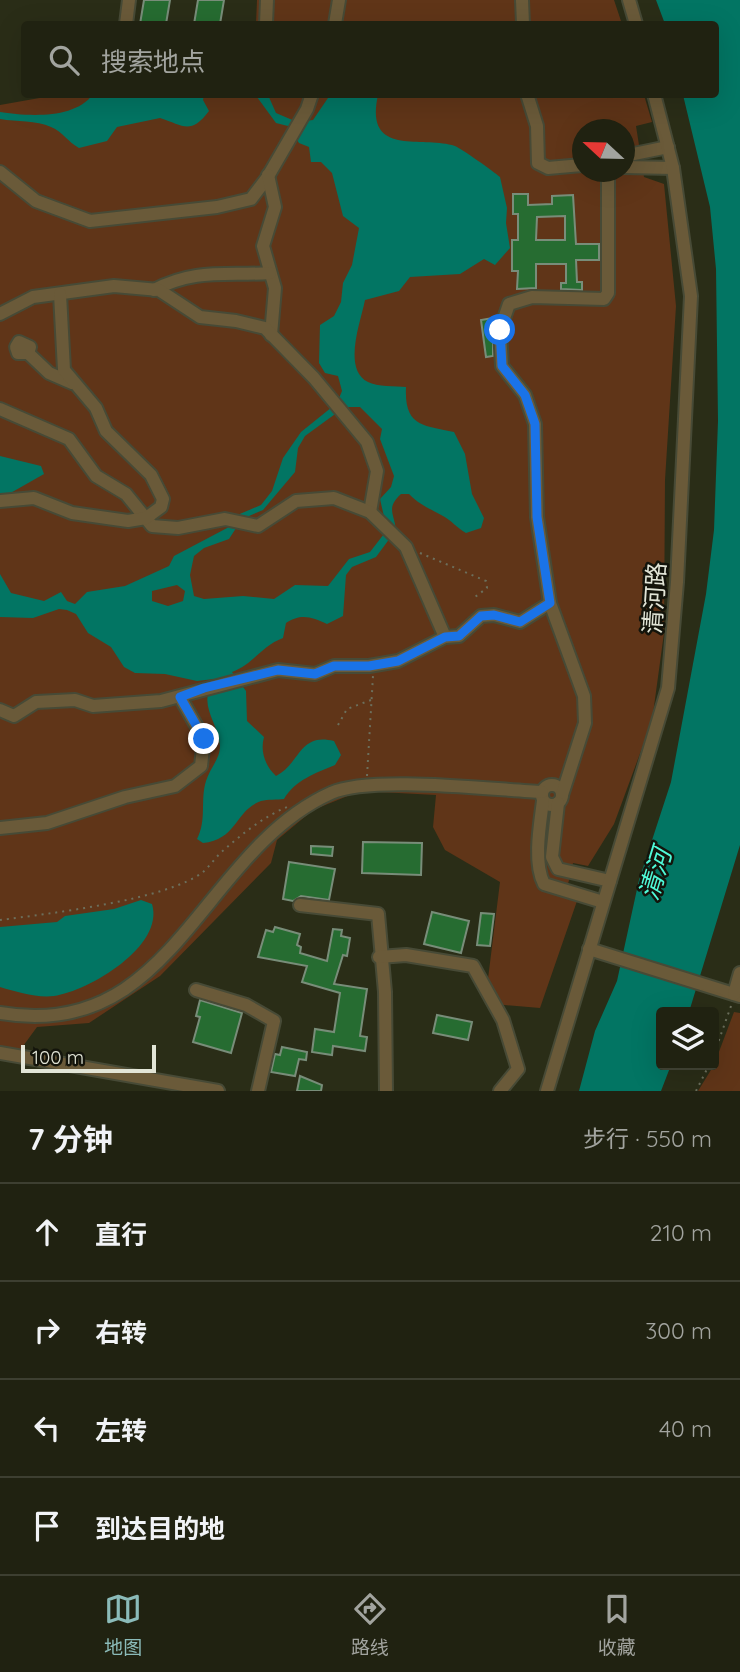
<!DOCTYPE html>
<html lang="zh">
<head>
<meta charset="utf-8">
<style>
  :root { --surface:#202211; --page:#282a1a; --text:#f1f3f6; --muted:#a2a49f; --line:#3d3f31; --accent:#8bbbb9 }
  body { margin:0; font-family:Quicksand,"Noto Sans SC",sans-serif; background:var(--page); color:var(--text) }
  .controls { position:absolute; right:21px; bottom:21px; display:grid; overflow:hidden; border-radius:7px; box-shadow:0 7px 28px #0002 }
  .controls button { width:63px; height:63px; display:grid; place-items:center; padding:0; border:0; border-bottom:2px solid var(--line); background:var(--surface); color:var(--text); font:35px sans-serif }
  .compass { position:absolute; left:572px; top:119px; width:63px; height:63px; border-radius:50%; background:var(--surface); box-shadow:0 7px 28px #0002; rotate:292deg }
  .scale { position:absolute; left:21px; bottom:18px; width:135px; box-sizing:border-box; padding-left:7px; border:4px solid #e2e5d7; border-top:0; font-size:19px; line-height:24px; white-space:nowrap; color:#e2e5d7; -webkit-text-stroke:5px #13140b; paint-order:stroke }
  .stop { position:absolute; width:21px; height:21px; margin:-16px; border:5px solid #1a73e8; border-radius:50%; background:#fff }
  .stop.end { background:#1a73e8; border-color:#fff; box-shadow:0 2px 7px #0008 }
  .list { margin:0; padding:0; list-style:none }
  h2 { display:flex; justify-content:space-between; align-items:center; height:91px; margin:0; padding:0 28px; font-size:30px }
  h2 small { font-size:23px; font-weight:400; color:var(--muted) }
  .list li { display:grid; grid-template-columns:46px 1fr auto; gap:21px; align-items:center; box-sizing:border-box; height:98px; padding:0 28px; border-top:2px solid var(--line) }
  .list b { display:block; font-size:26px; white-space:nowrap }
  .list em { font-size:23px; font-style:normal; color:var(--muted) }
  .icon { flex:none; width:38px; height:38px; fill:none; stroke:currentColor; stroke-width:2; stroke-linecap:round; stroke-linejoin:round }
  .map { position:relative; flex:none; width:740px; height:1091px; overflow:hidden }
  .search { position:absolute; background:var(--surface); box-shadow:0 7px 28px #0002; left:21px; right:21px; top:21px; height:77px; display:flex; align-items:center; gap:18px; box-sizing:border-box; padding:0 24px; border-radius:7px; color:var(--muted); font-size:26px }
  .sheet { height:483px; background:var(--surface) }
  nav { display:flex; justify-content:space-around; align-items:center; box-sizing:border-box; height:98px; border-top:2px solid var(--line); background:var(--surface); font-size:19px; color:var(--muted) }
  nav a { display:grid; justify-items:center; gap:4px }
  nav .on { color:var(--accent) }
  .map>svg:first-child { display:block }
</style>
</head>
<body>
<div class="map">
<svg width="740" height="1091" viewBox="0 0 740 1091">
  <rect width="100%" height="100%" fill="#2a2d17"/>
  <!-- green -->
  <g fill="#603518" fill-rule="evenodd">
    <path d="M257 0H614L622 24H256Z"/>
    <path d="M62 94 644 95 652 122 636 126 644 177 664 184 676 306 665 480 664 633 652 721 614 824 588 866 573 863 565 897 577 901 540 1008 493 1004 486 995 500 882 445 850 433 827 436 795 360 791 313 810 277 840 271 863 160 976 89 1023 37 1027 18 1053 0 1049V105ZM582 130H624V172H582Z"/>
    <path d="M734 1012 740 1013V1091H698L714 1065Z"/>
  </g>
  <!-- water -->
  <g fill="#027563" fill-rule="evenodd">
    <path d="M656 0H740V845L689 1012H661V1065H671L661 1091H579L595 1031 617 981 639 880 671 782 706 594 714 530 718 421 716 269 710 207 683 95 716 94V24H665Z"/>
    <path d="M93 94 204 95 203 100 209 111C190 136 183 125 160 118L117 127 107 141 79 148C68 142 63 132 51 127 36 120 17 122 0 119V112C26 116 75 120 93 94Z"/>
    <path d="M235 95H268L276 113 297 122 313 120 330 95H378C364 158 421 135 455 146 462 149 493 171 500 177L507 208 506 223 510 248 495 265 484 259 460 274 410 277 399 291 365 300C361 321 342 369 368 382 377 387 396 386 406 387 404 428 425 425 454 432L465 454 472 494 484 518 481 528 466 533C457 528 451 520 443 516 429 508 421 506 409 494H401C386 508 394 513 396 530L376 557 352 567 346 575 343 616 327 624C312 617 301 613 286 623L283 638C261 646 254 664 232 672L246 691 247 721 264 737C260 751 265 766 276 776 300 764 299 732 334 741L341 755 335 765C316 773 295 780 284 799 277 800 268 799 261 801 235 810 238 839 203 843L197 839C207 820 200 800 206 781 210 768 220 759 220 746 219 727 204 711 208 694L218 689 214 679 197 681 165 674 135 673 124 667 111 647 88 633 76 614 67 610 59 609 33 618 0 617V574L11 593 44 601 61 592 67 601 75 604 87 592 125 586 169 566 174 556 229 527 235 516 261 505 272 491 283 458 301 432 337 403 342 391 338 376 325 373 319 363 320 325 334 316 341 302 343 283 352 265 359 228 343 216 332 173 321 162H311L309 147 299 143 288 126 276 123 257 97ZM350 407H360L382 429 380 439 394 476 391 487 380 499 387 530 370 552 349 559 328 586 295 585 274 599 243 596 204 599 194 596 190 575 194 556 204 548 229 539 242 519 263 510 295 472 298 448 305 436 342 409ZM177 585 185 591 183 601 168 606 152 601V591Z"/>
    <path d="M0 456 41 466 44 474 0 499Z"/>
    <path d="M141 900 152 904C165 946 89 991 54 996 36 998 17 992 0 987V927L57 922 65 916 114 909Z"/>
  </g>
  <!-- building -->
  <g fill="#266c31" stroke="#788d79" stroke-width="2" fill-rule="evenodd">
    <path d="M144 0H170L166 24H140Z"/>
    <path d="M198 0H224L220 24H194Z"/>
    <path d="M513 194H528V205L552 204V196L573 195 576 244H599V260H576L577 282H582V290L561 289V283H566V264H536V288L517 289 518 271H512V240H518V214H513ZM565 216V240H536L537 217Z"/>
    <path d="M493 318V356L486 357 481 320Z"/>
    <path d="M363 842 422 843 421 875 362 873Z"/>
    <path d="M311 846 333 847 332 856 311 854Z"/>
    <path d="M289 862 335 869 329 900 301 896 293 901 283 899Z"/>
    <path d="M432 912 469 921 461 953 424 944Z"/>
    <path d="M481 913 494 914 490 946 477 945Z"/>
    <path d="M275 927 300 934 297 945 301 947 300 953 327 961 333 929 342 930 341 936 350 938 347 956 343 955 334 984 367 989 360 1036 367 1037 365 1051 333 1046 332 1055 312 1052 315 1029 334 1032 340 993 302 982 307 966 258 957 266 930 273 932Z"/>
    <path d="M200 1000 242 1013 231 1053 193 1042 200 1017 196 1016Z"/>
    <path d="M437 1015 472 1022 468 1040 433 1033Z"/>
    <path d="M282 1047 307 1052 306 1060 299 1059 295 1076 271 1072 275 1054 280 1055Z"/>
    <path d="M300 1076 322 1085 321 1091H297Z"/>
  </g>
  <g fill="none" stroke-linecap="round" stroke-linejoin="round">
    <!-- minor casing -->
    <g stroke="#474a36" stroke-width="16">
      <g id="minor">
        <path d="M522 0 523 24"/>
        <path d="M629 0 636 24"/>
        <path d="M126 24 129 0"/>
        <path d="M266 24 267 0"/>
        <path d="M335 24 339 0"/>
        <path d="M527 94 537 126 538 163 548 168 582 165"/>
        <path d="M624 156 668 147"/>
        <path d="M624 167 673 168"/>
        <path d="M0 172 36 201 90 221 217 207 251 199 267 178 307 109 312 94"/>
        <path d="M268 175 275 207 263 246 275 288 271 335"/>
        <path d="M154 290C196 268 226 276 270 273"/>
        <path d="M0 314 33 297 114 286 159 290 200 317 236 321 265 328 314 378 367 442 377 471 370 512"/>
        <path d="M28 353 30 347 19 342 16 347 18 353H28L49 373 72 383"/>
        <path d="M0 409 69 439 96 476 126 494 152 526 178 528 225 519 258 526 296 501 334 498 370 512 406 547 445 637"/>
        <path d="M0 501 34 498 72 513 128 521 146 518 161 507 163 499 151 475 106 431 96 408 64 370 60 294"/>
        <path d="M0 710 14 716 36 702 75 700 93 706 161 701 278 670 315 674 334 666H369L398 661 445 637 459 636 481 616 494 615 520 622 550 603"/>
        <circle cx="552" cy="795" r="10"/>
        <path d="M562 795 585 723 584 696 550 603 537 517 535 424 525 395 502 366 500 330 509 304 532 297 604 299 608 293V172"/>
        <path d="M543 801C540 824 533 863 544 884L603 902"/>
        <path d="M558 803 552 857 558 869 610 881"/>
        <path d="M0 828 47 823 125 797 175 786 201 766 204 739 180 697"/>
        <path d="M300 905 378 914 385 992 386 1091"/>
        <path d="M589 949 740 996"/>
        <path d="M379 957 406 955 473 966 503 1020 518 1069 500 1091"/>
        <path d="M196 990 246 1005 274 1021 258 1091"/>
        <path d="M734 994 740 973"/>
        <path d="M0 1013C174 1043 200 852 331 793 371 775 494 790 542 792"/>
        <path d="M0 1053 218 1091"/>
        <path d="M547 1091 668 688 677 582 691 296 673 168 654 94"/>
      </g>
    </g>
    <!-- path -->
    <g stroke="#6c6f5c" stroke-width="2" stroke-dasharray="2 5" stroke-linecap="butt">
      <path d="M420 553 486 581 487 588 475 597"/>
      <path d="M338 725 347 709 371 700"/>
      <path d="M367 776 373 676"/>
      <path d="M0 920C47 914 167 900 203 872 211 865 217 855 225 849 243 833 265 816 287 807"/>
      <path d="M714 1054 731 1006"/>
      <path d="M696 1091 709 1065"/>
    </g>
    <!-- minor -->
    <use href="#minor" stroke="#6a5a39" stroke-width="12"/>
  </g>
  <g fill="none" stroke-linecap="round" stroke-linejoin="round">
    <!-- route -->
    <path stroke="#1a73e8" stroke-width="9" d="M204 739 180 697 204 688 278 670 315 674 334 666H369L398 661 445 637 459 636 481 616 494 615 520 622 550 603 537 517 535 424 525 395 502 366 500 330"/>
  </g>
  <g text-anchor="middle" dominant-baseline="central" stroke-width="5" stroke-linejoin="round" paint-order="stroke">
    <!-- street labels -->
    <g font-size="24" fill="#e2e5d7" stroke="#13140b">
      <text transform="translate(654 598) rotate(-86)">清河路</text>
    </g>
    <!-- water labels -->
    <g font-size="26" font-style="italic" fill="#4ffad9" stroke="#13140b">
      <text transform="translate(655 874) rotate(-73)">清河</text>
    </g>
  </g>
</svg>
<div class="controls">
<button><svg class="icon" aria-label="layers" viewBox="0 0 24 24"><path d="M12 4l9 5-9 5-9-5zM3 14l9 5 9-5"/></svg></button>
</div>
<svg class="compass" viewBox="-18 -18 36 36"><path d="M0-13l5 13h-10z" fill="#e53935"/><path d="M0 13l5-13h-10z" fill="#a2a49f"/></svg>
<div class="scale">100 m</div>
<div class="stop" style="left:500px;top:330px"></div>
<div class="stop end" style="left:204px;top:739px"></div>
<div class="search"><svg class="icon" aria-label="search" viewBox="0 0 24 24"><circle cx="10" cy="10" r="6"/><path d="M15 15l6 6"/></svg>搜索地点</div>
</div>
<section class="sheet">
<h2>7 分钟<small>步行 · 550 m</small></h2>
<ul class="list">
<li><svg class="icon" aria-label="ahead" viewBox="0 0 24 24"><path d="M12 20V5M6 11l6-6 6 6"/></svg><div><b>直行</b></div><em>210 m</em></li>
<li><svg class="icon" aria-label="right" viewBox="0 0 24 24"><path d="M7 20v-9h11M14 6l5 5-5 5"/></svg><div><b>右转</b></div><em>300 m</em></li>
<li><svg class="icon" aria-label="left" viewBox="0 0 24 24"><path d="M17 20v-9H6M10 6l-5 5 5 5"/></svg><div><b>左转</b></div><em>40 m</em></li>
<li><svg class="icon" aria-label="arrive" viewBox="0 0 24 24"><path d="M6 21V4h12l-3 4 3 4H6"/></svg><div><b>到达目的地</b></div></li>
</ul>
</section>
<nav>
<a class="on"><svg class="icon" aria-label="map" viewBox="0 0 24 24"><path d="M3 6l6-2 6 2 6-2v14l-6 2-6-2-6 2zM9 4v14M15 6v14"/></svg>地图</a>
<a><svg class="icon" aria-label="directions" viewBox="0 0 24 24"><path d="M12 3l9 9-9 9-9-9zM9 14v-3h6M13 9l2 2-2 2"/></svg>路线</a>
<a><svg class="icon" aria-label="saved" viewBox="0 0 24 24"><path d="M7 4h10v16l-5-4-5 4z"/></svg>收藏</a>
</nav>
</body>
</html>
